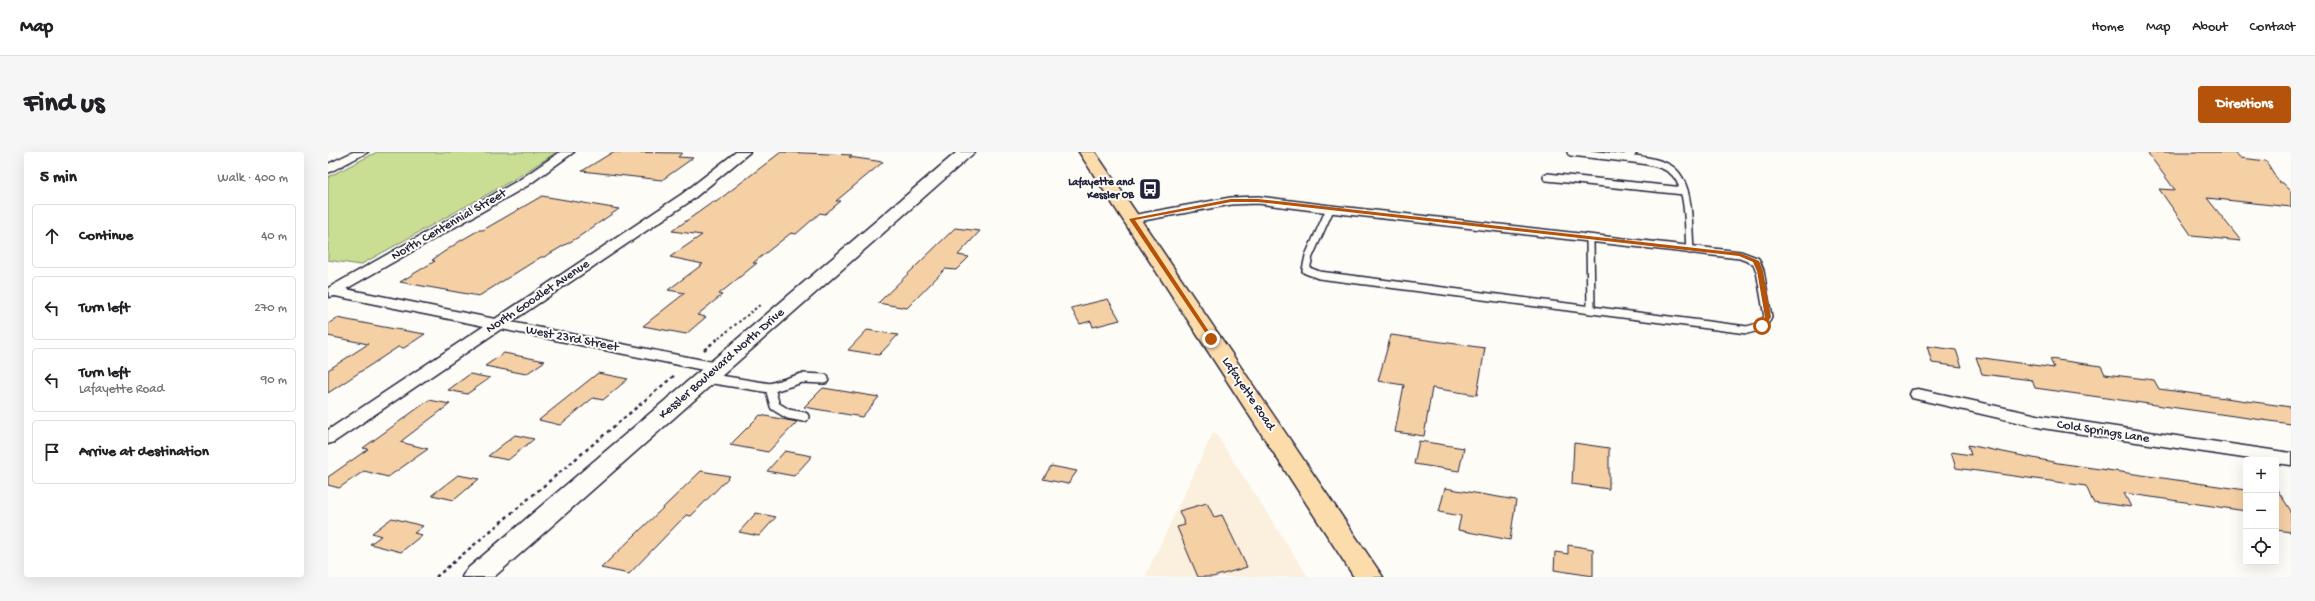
<!DOCTYPE html>
<html lang="en">
<head>
<meta charset="utf-8">
<style>
  :root { --surface:#fff; --page:#f6f6f6; --text:#202124; --muted:#757577; --line:#e0e0e0; --accent:#b45309 }
  body { margin:0; font-family:"Gochi Hand",sans-serif; background:var(--page); color:var(--text) }
  .controls { position:absolute; right:12px; bottom:12px; display:grid; overflow:hidden; border-radius:4px; box-shadow:0 4px 16px #0002 }
  .controls button { width:36px; height:36px; display:grid; place-items:center; padding:0; border:0; border-bottom:1px solid var(--line); background:var(--surface); color:var(--text); font:20px sans-serif }
  .stop { position:absolute; width:12px; height:12px; margin:-9px; border:3px solid #b45309; border-radius:50%; background:#fff }
  .stop.end { background:#b45309; border-color:#fff; box-shadow:0 1px 4px #0008 }
  .list { margin:0; padding:0; list-style:none }
  h2 { display:flex; justify-content:space-between; align-items:center; height:52px; margin:0; padding:0 16px; font-size:17px }
  h2 small { font-size:13px; font-weight:400; color:var(--muted) }
  .list li { display:grid; grid-template-columns:26px 1fr auto; gap:12px; align-items:center; box-sizing:border-box; height:64px; margin:0 8px 8px; padding:0 8px; border:1px solid var(--line); border-radius:4px }
  .list b { display:block; font-size:15px; white-space:nowrap }
  .list p { margin:0; font-size:13px; white-space:nowrap; color:var(--muted) }
  .list em { font-size:13px; font-style:normal; color:var(--muted) }
  .icon { flex:none; width:22px; height:22px; fill:none; stroke:currentColor; stroke-width:2; stroke-linecap:round; stroke-linejoin:round }
  .map { position:relative; flex:none; width:1963px; height:425px; overflow:hidden; border-radius:4px }
  header { display:flex; align-items:center; gap:24px; box-sizing:border-box; height:56px; padding:0 20px; background:var(--surface); border-bottom:1px solid var(--line) }
  header strong { font-size:19px }
  nav { display:flex; gap:22px; margin-inline-start:auto; font-size:14px }
  .intro { display:flex; align-items:center; justify-content:space-between; box-sizing:border-box; height:96px; padding:0 24px }
  h1 { margin:0; font-size:28px }
  .button { padding:10px 18px; border-radius:4px; background:var(--accent); color:#fff; font-size:14px; font-weight:700 }
  main { display:flex; gap:24px; padding:0 24px }
  aside { flex:1; background:var(--surface); border-radius:4px; box-shadow:0 4px 16px #0002 }
  .map>svg:first-child { display:block }
</style>
</head>
<body>
<header>
<strong>Map</strong>
<nav><a>Home</a><a>Map</a><a>About</a><a>Contact</a></nav>
</header>
<div class="intro"><h1>Find us</h1><a class="button">Directions</a></div>
<main>
<aside>
<h2>5 min<small>Walk · 400 m</small></h2>
<ul class="list">
<li><svg class="icon" aria-label="ahead" viewBox="0 0 24 24"><path d="M12 20V5M6 11l6-6 6 6"/></svg><div><b>Continue</b></div><em>40 m</em></li>
<li><svg class="icon" aria-label="left" viewBox="0 0 24 24"><path d="M17 20v-9H6M10 6l-5 5 5 5"/></svg><div><b>Turn left</b></div><em>270 m</em></li>
<li><svg class="icon" aria-label="left" viewBox="0 0 24 24"><path d="M17 20v-9H6M10 6l-5 5 5 5"/></svg><div><b>Turn left</b><p>Lafayette Road</p></div><em>90 m</em></li>
<li><svg class="icon" aria-label="arrive" viewBox="0 0 24 24"><path d="M6 21V4h12l-3 4 3 4H6"/></svg><div><b>Arrive at destination</b></div></li>
</ul>
</aside>
<div class="map">
<svg width="1963" height="425" viewBox="0 0 1963 425">
  <rect width="100%" height="100%" fill="#fdfcf7"/>
  <filter id="ink" filterUnits="userSpaceOnUse"><feTurbulence type="fractalNoise" baseFrequency=".025" numOctaves="2"/><feDisplacementMap in="SourceGraphic" scale="8" xChannelSelector="R" yChannelSelector="G"/><feConvolveMatrix kernelMatrix="1 2 1 2 8 2 1 2 1" color-interpolation-filters="sRGB"/></filter>
  <g filter="url(#ink)">
    <!-- built -->
    <path fill="#fbefde" d="M886 279 980 425H817Z"/>
    <!-- green -->
    <path fill="#c9de93" stroke="#768067" d="M49 0H229L185 28 32 113 0 108V25Z"/>
    <!-- building -->
    <g fill="#f6d0a5" stroke="#22223b">
      <path d="M285 0 354 1 350 5 365 6 334 28 254 19Z"/>
      <path d="M453 0 524 3 521 5 555 10 508 49H513L497 62 492 61 468 82 463 81 425 111H429L391 142 394 143 369 163 378 165 358 182 315 174 357 141 340 138 375 112 342 105 374 83 344 79 385 50H388Z"/>
      <path d="M1819 0H1906L1913 6 1938 9 1951 30 1955 31 1963 39V55L1879 46 1913 89 1864 84 1831 37 1847 38Z"/>
      <path d="M214 44 291 57 249 86 216 105H213L151 144 72 130 107 109 104 108 132 89 151 78H155Z"/>
      <path d="M627 76 652 79 630 103 641 105 628 118 617 117 579 156 550 151Z"/>
      <path d="M780 147 792 168 765 175 763 169 752 172 743 156Z"/>
      <path d="M9 166 61 176 97 182 76 196 70 195 0 241V218L40 192 0 184V172Z"/>
      <path d="M539 178 570 183 551 203 520 198Z"/>
      <path d="M1063 183 1157 196 1149 243 1104 236 1096 284 1067 280 1076 233 1050 229Z"/>
      <path d="M1599 194 1628 198 1634 215 1604 211Z"/>
      <path d="M176 201 217 209 198 222 157 214Z"/>
      <path d="M1648 205 1726 216 1722 207 1773 214 1777 222 1826 228 1831 237 1963 255V272L1707 236 1704 228 1654 222Z"/>
      <path d="M270 221 300 227 275 248 265 246 232 273 211 268Z"/>
      <path d="M142 222 162 226 139 242 120 238Z"/>
      <path d="M495 236 551 245 534 265 476 255Z"/>
      <path d="M101 248 122 252 72 290 100 297 60 325 36 319 11 336 0 333V325L40 297 35 296Z"/>
      <path d="M432 263 469 270 440 300 402 293Z"/>
      <path d="M187 283 206 287 180 308 160 304Z"/>
      <path d="M1091 289 1136 296 1131 319 1086 312Z"/>
      <path d="M1246 291 1281 296V337L1244 332Z"/>
      <path d="M1640 293 1730 311 1918 338V359L1796 341 1803 355 1765 350 1758 334 1628 316 1623 300 1643 303Z"/>
      <path d="M457 299 484 304 466 324 439 319Z"/>
      <path d="M723 314 749 319 740 332 715 327Z"/>
      <path d="M373 319 402 324 363 364 358 363 301 422 273 416Z"/>
      <path d="M130 323 151 327 126 348 104 343Z"/>
      <path d="M1117 336 1188 348 1182 388 1130 378 1133 364 1111 360Z"/>
      <path d="M1948 336 1963 359V380L1948 378Z"/>
      <path d="M879 351 886 365 894 363 919 415 885 425H870L849 375 857 373 851 359Z"/>
      <path d="M428 361 448 365 431 384 411 380Z"/>
      <path d="M64 366 95 374 86 381 94 383 73 400 42 392 53 384 44 381Z"/>
      <path d="M1240 393 1265 397V424L1226 418 1227 400 1240 402Z"/>
    </g>
    <g fill="none" stroke-linecap="round" stroke-linejoin="round">
      <!-- service-far1 casing -->
      <g stroke="#22223b" stroke-width="10">
        <g id="service-far1">
          <path d="M1243 0 1297 6 1305 0"/>
          <path d="M1297 6C1312 8 1329 9 1342 17 1363 30 1360 76 1362 98"/>
          <path d="M1219 25 1356 39"/>
          <path d="M1002 57 1412 103 1428 109 1432 119 1440 165 1434 174 1419 178 991 123 978 118 981 104Z"/>
          <path d="M804 67 903 49 930 48 1002 57"/>
          <path d="M1262 87 1263 158"/>
        </g>
      </g>
      <!-- service casing -->
      <g stroke="#22223b" stroke-width="12">
        <g id="service">
          <path d="M379 226 442 236 447 254 460 262 476 265"/>
          <path d="M442 236 474 226 496 227"/>
        </g>
      </g>
      <!-- minor casing -->
      <g stroke="#22223b" stroke-width="3">
        <g id="minor">
          <path d="M25 0H40L0 21V12Z"/>
          <path d="M232 0H246L199 34 18 137 167 167 354 42 408 0H422L364 48 183 170 390 211 396 212 398 216 396 220 390 221 173 177 6 290 0 292V278L156 174 7 144 1 145 0 136 191 28Z"/>
          <path d="M1590 237 1714 264 1963 301V313L1948 311V308H1929L1714 276 1584 246 1582 242 1584 238Z"/>
        </g>
      </g>
      <!-- secondary casing -->
      <g stroke="#22223b" stroke-width="3">
        <path id="secondary" d="M629 0H647L166 425H134L138 418Z"/>
      </g>
      <!-- primary casing -->
      <g stroke="#22223b" stroke-width="3">
        <path id="primary" d="M751 0H767L1055 425H1026Z"/>
      </g>
      <!-- path-far1 -->
      <path stroke="#22223b" stroke-width="2" stroke-dasharray="2.5 2.5" stroke-linecap="butt" d="M391 186 433 152"/>
      <!-- path -->
      <g stroke="#22223b" stroke-width="2.5" stroke-dasharray="3.5 3.5" stroke-linecap="butt">
        <path d="M376 198 392 185"/>
        <path d="M108 425 348 222"/>
      </g>
      <!-- service-far1 -->
      <use href="#service-far1" stroke="#fdfcf7" stroke-width="7"/>
      <!-- service -->
      <use href="#service" stroke="#fdfcf7" stroke-width="9"/>
      <!-- minor -->
      <use href="#minor" fill="#fdfcf7" fill-rule="evenodd"/>
      <!-- secondary -->
      <use href="#secondary" fill="#fdfcf7" fill-rule="evenodd"/>
      <!-- primary -->
      <use href="#primary" fill="#fddcac" fill-rule="evenodd"/>
    </g>
  </g>
  <!-- route -->
  <path fill="#b45309" d="M903 47H930L1412 101 1431 109 1435 119 1443 165 1436 175H1432L1437 165 1429 119 1425 110 1411 104 930 50H903L807 68 886 187 883 189 801 67Z"/>
  <!-- icons -->
  <defs>
    <g id="bus-square" transform="scale(1.15)"><rect x="-9" y="-9" width="18" height="18" rx="4" fill="#22223b" stroke="#fdfcf7"/><path d="M-5-6H5V4H4V6H2V4H-2V6H-4V4H-5ZM-3.5-4V0h7V-4ZM-3.5 1.2v1.5H-2V1.2ZM2 1.2v1.5H3.5V1.2Z" fill="#fff"/></g>
  </defs>
  <g fill-rule="evenodd">
    <use href="#bus-square" x="822" y="37"/>
  </g>
  <g text-anchor="middle" dominant-baseline="central" stroke-width="4" stroke-linejoin="round" paint-order="stroke">
    <!-- far-poi labels -->
    <g font-size="11" font-weight="bold" fill="#22223b" stroke="#fdfcf7" text-anchor="end">
      <text x="806" y="31">Lafayette and<tspan x="806" dy="13">Kessler OB</tspan></text>
    </g>
    <!-- street labels -->
    <g font-size="13" fill="#22223b" stroke="#fdfcf7">
      <text transform="translate(121 73) rotate(-30)">North Centennial Street</text>
      <text transform="translate(210 145) rotate(-34)">North Goodlet Avenue</text>
      <text transform="translate(244 187) rotate(11)">West 23rd Street</text>
      <text transform="translate(394 212) rotate(-41)">Kessler Boulevard North Drive</text>
      <text transform="translate(920 242) rotate(56)">Lafayette Road</text>
      <text transform="translate(1775 280) rotate(9)">Cold Springs Lane</text>
    </g>
  </g>
</svg>
<div class="controls">
<button>+</button>
<button>−</button>
<button><svg class="icon" aria-label="locate" viewBox="0 0 24 24"><circle cx="12" cy="12" r="6"/><path d="M12 2v4M12 18v4M2 12h4M18 12h4"/></svg></button>
</div>
<div class="stop" style="left:1434px;top:174px"></div>
<div class="stop end" style="left:883px;top:187px"></div>
</div>
</main>
</body>
</html>
